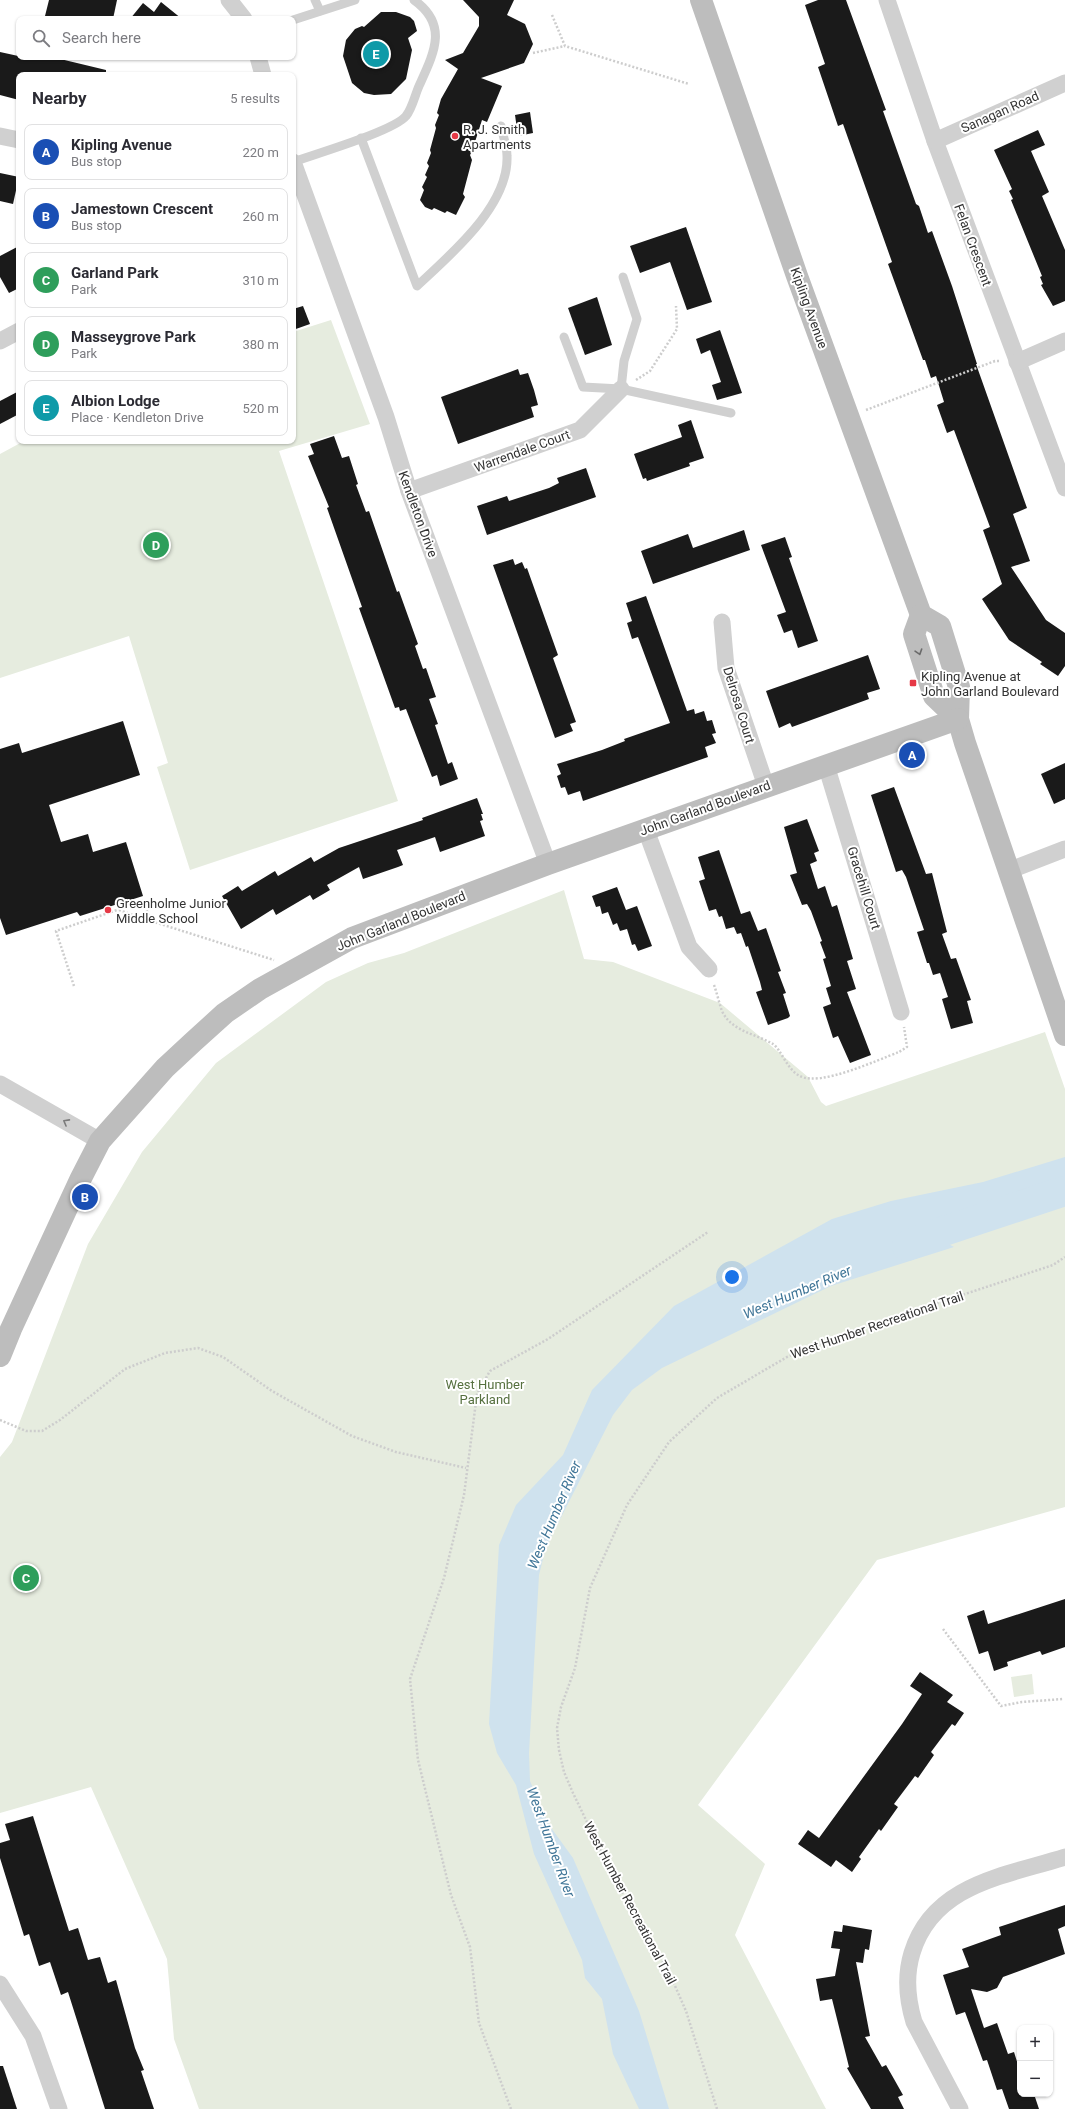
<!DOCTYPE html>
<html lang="en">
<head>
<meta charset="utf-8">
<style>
  :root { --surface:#fff; --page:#f2f2f3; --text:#2b2b33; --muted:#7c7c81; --line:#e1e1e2; --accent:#db2777 }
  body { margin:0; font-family:Roboto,sans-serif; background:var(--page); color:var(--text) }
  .controls { position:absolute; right:12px; bottom:12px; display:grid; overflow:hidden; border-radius:8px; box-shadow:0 1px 3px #0004 }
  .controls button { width:36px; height:36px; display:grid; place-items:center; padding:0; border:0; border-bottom:1px solid var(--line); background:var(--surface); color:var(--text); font:20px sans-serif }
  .you { position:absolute; left:732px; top:1277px; width:14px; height:14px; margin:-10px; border:3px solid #fff; border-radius:50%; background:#1a73e8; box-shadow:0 0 0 6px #1a73e833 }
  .badge { display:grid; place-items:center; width:26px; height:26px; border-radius:50%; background:var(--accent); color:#fff; font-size:13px; font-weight:700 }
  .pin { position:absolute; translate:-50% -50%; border:2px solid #fff; box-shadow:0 1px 4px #0006 }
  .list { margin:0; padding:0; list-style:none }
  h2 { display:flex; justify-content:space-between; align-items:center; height:52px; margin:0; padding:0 16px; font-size:17px }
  h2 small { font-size:13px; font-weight:400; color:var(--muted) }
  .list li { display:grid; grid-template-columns:26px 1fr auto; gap:12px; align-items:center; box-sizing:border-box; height:56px; margin:0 8px 8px; padding:0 8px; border:1px solid var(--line); border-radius:8px }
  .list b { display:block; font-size:15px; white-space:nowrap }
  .list p { margin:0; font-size:13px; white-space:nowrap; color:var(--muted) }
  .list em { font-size:13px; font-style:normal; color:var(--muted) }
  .icon { flex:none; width:22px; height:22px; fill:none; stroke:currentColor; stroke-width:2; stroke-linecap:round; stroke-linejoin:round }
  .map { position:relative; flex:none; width:1065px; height:2109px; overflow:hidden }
  .search { position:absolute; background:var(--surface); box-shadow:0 1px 3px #0004; left:16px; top:16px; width:280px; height:44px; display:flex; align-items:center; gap:10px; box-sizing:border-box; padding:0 14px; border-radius:8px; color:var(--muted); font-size:15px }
  .panel { position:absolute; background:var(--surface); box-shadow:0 1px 3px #0004; left:16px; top:72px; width:280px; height:372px; border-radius:8px }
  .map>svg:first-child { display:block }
</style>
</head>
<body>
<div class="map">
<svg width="1065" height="2109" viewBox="0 0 1065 2109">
  <rect width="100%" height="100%" fill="#fff"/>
  <!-- green -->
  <g fill="#e6ecdf">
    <path d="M331 320 370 424 279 451 398 801 190 870 157 767 168 763 129 636 0 678V454L24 441H293V332Z"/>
    <path d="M564 890 584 959 613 962 720 1003 808 1077 821 1102 826 1106 1045 1032 1065 1089V1507L877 1560 698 1805 765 1864 735 1935 826 2109H199L174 2039 167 1959 91 1787 0 1813V1457L12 1442 88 1244 142 1152 216 1063 326 982 368 963 404 953Z"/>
    <path d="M1032 1674 1034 1694 1014 1697 1011 1677Z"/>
  </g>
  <!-- water -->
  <path fill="#cfe2ee" d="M1065 1157V1183L977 1205 947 1225 943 1241 954 1247 831 1286 662 1368 632 1390 613 1415 546 1547 539 1575 529 1753 530 1781 549 1825 573 1858 639 2011 669 2109H639L613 2054 602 1999 585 1978 582 1960 534 1854 516 1785 497 1753 489 1724 499 1545 516 1505 563 1455 592 1390 674 1306 832 1219 891 1201 983 1182Z"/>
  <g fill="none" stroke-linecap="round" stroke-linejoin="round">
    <!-- river -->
    <path stroke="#cfe2ee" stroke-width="30" d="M907 1246 935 1234 1065 1191"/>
  </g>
  <!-- building -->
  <g fill="#1a1a1a">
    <path d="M49 0H117L113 19H56L45 16Z"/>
    <path d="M463 0H514L507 15 525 24 533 44 524 63 481 78 502 86 487 122 482 120 474 145 475 147 470 155 472 160 463 194 465 197 456 215 447 211 445 213 434 208 432 210 425 207 420 200 424 190 422 187 427 177 425 175 429 166 427 163 431 153 430 150 436 128 435 125 439 115 437 113 441 99 458 69 445 60 463 53 479 26V17Z"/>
    <path d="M818 0H846L886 110 883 111 916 204 919 206 928 233 932 231 952 286 977 364H976L1027 508 1013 514 1030 561 1011 567 1046 620 1065 633V666L1058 676 1040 664 1042 662 1009 640 982 599 1002 584 983 530 990 527 954 430 947 433 937 405 944 402 936 376 931 378 925 360H923L888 264 892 262 843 124 838 126 818 67 825 64 805 5Z"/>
    <path d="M161 2 182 19H130L143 3 154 12Z"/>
    <path d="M381 12H396L410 17 414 21 417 31 408 38 412 50 406 79 391 94 374 95 364 93 352 83 343 56 346 40 355 29 362 26 364 27Z"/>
    <path d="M0 52 32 59 33 57H52L106 70V75H19V100L0 95Z"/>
    <path d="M530 112 533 133 518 136 515 115Z"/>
    <path d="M1038 130 1045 145 1031 151 1049 192 1042 196 1065 250V301L1053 306 1041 285 1043 284 1040 277 1042 276 1011 200 1013 199 1009 191 1012 189 994 150Z"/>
    <path d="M0 173 19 177 13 204 0 201Z"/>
    <path d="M686 227 712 302 687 310 670 262 640 273 630 246Z"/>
    <path d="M19 246V288L9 293 0 277V256Z"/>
    <path d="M597 297 612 345 585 355 568 308Z"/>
    <path d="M303 306 310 324 293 330V309Z"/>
    <path d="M720 330 742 393 717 400 712 385 721 382 710 350 701 354 696 339Z"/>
    <path d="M518 369 520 375 528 373 534 390 538 405 531 407 534 417 458 444 441 397Z"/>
    <path d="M19 391V414L0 424V401Z"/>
    <path d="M691 420 704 458 689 463 690 466 647 481 646 478 643 479 634 454 682 437 678 425Z"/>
    <path d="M334 436 342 458 349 456 358 484 356 485 366 512 369 511 397 592 399 591 418 644 415 646 423 669 426 668 436 697 429 699 438 724 435 725 448 764 452 762 458 779 440 786 437 775 432 777 406 709 400 711 399 707 395 708 359 608 362 607 327 508 329 507 308 456 314 454 310 444Z"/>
    <path d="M586 468 596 497 487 535 477 506 507 496 509 501 549 488 559 483 557 478Z"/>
    <path d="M744 530 750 550 653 584 641 551 688 534 693 548Z"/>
    <path d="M785 537 792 557 789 558 818 641 798 648 792 630 784 633 777 615 786 612 761 545Z"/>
    <path d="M513 559 515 565 522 562 525 569 527 568 558 655 553 658 576 722 570 724 573 731 555 738 493 565Z"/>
    <path d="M646 596 687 711 694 709 695 714 704 711 707 721 712 720 716 733 712 734 716 743 705 747 708 757 583 801 580 791 568 795 565 787 561 788 557 776 561 774 557 764 602 750 625 741 624 739 670 723 638 637 632 639 627 623 632 621 626 603Z"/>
    <path d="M868 655 880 689 867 693 869 699 792 727 790 723 779 728 766 691Z"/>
    <path d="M123 721 140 775 49 805 61 842 88 834 93 852 126 842 143 896 80 916 77 912 6 935 0 918V749L19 743 22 753Z"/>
    <path d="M1065 763V799L1054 804 1041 774Z"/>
    <path d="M894 787 926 874 932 873 947 932 942 934 951 959 956 958 971 1000 967 1001 973 1023 951 1029 942 999 948 997 940 973 933 975 929 963H927L917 932 924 930 906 877 902 870 896 872 871 795Z"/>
    <path d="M477 798 483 814H481L483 820 480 821 485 836 440 852 435 837 397 850 403 865 398 867 363 879 359 867 327 885 330 890 313 900 310 895 276 915 273 909 241 929 222 896 238 886 242 891 275 871 278 876 311 857 314 862 339 848 423 820 422 818Z"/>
    <path d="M807 819 819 851 814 853 817 861 810 864 818 889 825 886 832 907 837 905 853 959 847 961 856 989 847 992 871 1055 850 1063 838 1036 833 1038 823 1007 831 1004 826 988 831 986 823 959 826 958 820 942 822 941 811 911 807 904 802 905 790 875 797 873 784 827Z"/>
    <path d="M719 850 741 914 750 911 758 931 766 928 781 971 778 972 786 993 783 994 790 1016 788 1018 768 1025 756 992 762 990 760 982 748 946 746 947 741 933 737 934 734 927 726 929 722 916 719 917 716 909 709 911 699 881 705 879 698 857Z"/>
    <path d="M617 887 626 910 637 906 652 946 638 951 635 944 632 945 627 929 620 931 617 923 613 925 608 912 602 914 600 906 596 907 592 896Z"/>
    <path d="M1065 1599V1647L1042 1655 1040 1651 1007 1662 1008 1666 994 1671 988 1651 979 1654 967 1616 984 1610 988 1624Z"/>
    <path d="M920 1672 953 1695 947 1702 964 1713 955 1726 952 1724 931 1752 934 1755 918 1778 915 1776 894 1804 898 1807 881 1831 879 1829 859 1857 861 1859 852 1872 836 1860 831 1867 798 1844 808 1830 819 1838 902 1724 922 1694 910 1686Z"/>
    <path d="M33 1816 69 1931 78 1928 88 1960 100 1957 108 1983 116 1980 135 2048 144 2070 141 2071 154 2109H105L68 1992 61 1995 50 1962 39 1966 29 1934 24 1936 0 1858V1843L10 1840 5 1824Z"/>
    <path d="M1065 1905V1926L1058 1929 1065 1954 1003 1977 997 1988 987 1992 971 1989 984 2028 997 2023 1008 2054 1014 2052 1020 2071V2094H1034L1039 2109H1009L1002 2089 997 2090 987 2060 983 2061 965 2012 956 2015 943 1975 969 1967 962 1949 1001 1935 999 1927Z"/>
    <path d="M843 1925 872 1930 869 1950 865 1949 863 1963 856 1962 870 2036 865 2037 882 2067 886 2065 894 2079 903 2095 898 2097 904 2109H871L847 2068 849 2067 832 1999 820 2001 816 1979 835 1976 840 1949 831 1948 834 1931 842 1932Z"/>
    <path d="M0 2066H3L17 2109H0Z"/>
  </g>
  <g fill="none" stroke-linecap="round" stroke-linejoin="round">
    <!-- path -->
    <g stroke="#cdcdcd" stroke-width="2.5" stroke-dasharray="2 2" stroke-linecap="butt">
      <path d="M552 15 565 46 689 84"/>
      <path d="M533 53 565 46"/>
      <path d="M636 380 650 371 677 329 676 306"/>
      <path d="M866 410 995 361H1000"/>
      <path d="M119 910 150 921"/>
      <path d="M714 985C717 993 719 1003 722 1011 731 1031 756 1034 773 1044 781 1049 787 1070 800 1076 820 1087 877 1060 899 1052L907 1047 904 1027"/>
      <path d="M74 986 56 931 143 901 151 921 274 960"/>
      <path d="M0 1420 26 1431H42L60 1420 125 1369 165 1353 198 1348 223 1357 272 1391 352 1436 396 1452 466 1468"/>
      <path d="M943 1629 1001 1706 1022 1702 1063 1699"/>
      <path d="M511 2109 479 2023 470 1947 451 1895 418 1760 410 1679 444 1578 464 1495 477 1394 490 1371 548 1339 708 1232"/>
      <path d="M717 2109 686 2011 672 1979 613 1876 573 1793 564 1772 559 1750 557 1728 561 1707 575 1668 590 1588 627 1505 669 1442 717 1398 787 1357 856 1330 1053 1265 1065 1257"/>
    </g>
    <!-- lane -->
    <g stroke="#d0d0d0" stroke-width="9">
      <path d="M315 0 320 11"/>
      <path d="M293 20 355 0"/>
      <path d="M361 138 417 286C450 255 509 206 507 156 507 147 503 136 501 126"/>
      <path d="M293 162C315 154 394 131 406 116 412 109 415 95 419 86 434 53 449 25 414 0"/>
      <path d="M564 337 583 387 621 389 731 413"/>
      <path d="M621 389 624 361 637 319 623 277"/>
    </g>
    <!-- street -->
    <g stroke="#d0d0d0" stroke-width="17">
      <path d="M229 0 244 19"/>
      <path d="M887 0 935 141 1065 488"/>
      <path d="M258 57 263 75"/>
      <path d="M0 136 19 140"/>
      <path d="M935 141 1065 83"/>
      <path d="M293 162 386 417 409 491 548 864"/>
      <path d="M0 341 19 331"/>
      <path d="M1017 362 1065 341"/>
      <path d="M409 491 580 430 621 389"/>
      <path d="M722 622 726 668 766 786"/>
      <path d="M826 765 901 1012"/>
      <path d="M646 830 689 947 709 969"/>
      <path d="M1008 871 1065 849"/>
      <path d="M0 1084 100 1141"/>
      <path d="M0 1984 33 2036 59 2109"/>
      <path d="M960 2109 914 2022C907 1999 905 1976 912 1953 933 1884 1005 1876 1065 1857"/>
    </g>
    <!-- secondary -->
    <g stroke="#bdbdbd" stroke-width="22">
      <path d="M701 0 797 276 921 615 940 626 959 687 958 719 965 743 1065 1035"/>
      <path d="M921 615 914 634 934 696 958 719"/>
      <path d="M0 1356 11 1329 80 1180 100 1141 165 1068 193 1042 225 1013 260 989 352 938 548 864 958 719"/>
    </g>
  </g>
  <!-- one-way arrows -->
  <defs><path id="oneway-chevron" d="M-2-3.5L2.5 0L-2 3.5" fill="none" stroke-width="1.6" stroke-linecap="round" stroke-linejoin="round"/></defs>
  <use stroke="#6a6a6a" href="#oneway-chevron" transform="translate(919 652) rotate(72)"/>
  <use stroke="#7a7a7a" href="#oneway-chevron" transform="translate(66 1122) rotate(-151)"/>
  <!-- markers -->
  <g fill="#e63946" stroke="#fff" stroke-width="1.5">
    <circle cx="455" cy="136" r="4"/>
    <rect x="909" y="679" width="8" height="8" rx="2"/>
    <circle cx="108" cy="910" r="4"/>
  </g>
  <g text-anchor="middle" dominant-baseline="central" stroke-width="4" stroke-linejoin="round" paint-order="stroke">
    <!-- street labels -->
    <g font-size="13" fill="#333" stroke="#fff">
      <text transform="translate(1000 112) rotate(-24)">Sanagan Road</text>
      <text transform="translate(973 245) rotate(70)">Felan Crescent</text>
      <text transform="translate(809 308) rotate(70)">Kipling Avenue</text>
      <text transform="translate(522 451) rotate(-20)">Warrendale Court</text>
      <text transform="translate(418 514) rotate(70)">Kendleton Drive</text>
      <text transform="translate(739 705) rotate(73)">Delrosa Court</text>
      <text transform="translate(705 808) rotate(-20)">John Garland Boulevard</text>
      <text transform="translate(864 888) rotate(73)">Gracehill Court</text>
      <text transform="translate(401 921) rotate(-22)">John Garland Boulevard</text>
      <text transform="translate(877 1325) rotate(-19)">West Humber Recreational Trail</text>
      <text transform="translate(630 1903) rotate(62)">West Humber Recreational Trail</text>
    </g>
    <!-- poi labels -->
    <g font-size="13" fill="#333" stroke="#fff" text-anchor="start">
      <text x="463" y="129">R. J. Smith<tspan x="463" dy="15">Apartments</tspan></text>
      <text x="921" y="676">Kipling Avenue at<tspan x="921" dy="15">John Garland Boulevard</tspan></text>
      <text x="116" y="903">Greenholme Junior<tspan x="116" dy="15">Middle School</tspan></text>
    </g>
    <!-- park labels -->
    <g font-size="13" fill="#56703f" stroke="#fff">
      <text x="485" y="1384">West Humber<tspan x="485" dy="15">Parkland</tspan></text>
    </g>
    <!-- water labels -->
    <g font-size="14" font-style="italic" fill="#3f7597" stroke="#fff">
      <text transform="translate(797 1292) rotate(-23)">West Humber River</text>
      <text transform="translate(554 1515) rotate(-67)">West Humber River</text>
      <text transform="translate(551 1842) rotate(70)">West Humber River</text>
    </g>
  </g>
</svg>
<div class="controls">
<button>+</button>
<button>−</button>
</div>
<div class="you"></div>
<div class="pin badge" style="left:912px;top:755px;background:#1a4fb4">A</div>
<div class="pin badge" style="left:85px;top:1197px;background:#1a4fb4">B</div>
<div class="pin badge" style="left:26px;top:1578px;background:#2e9e5b">C</div>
<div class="pin badge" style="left:156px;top:545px;background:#2e9e5b">D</div>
<div class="pin badge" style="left:376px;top:54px;background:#0f9aa8">E</div>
<div class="search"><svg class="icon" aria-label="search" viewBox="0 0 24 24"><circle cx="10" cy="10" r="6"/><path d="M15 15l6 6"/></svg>Search here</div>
<section class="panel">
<h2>Nearby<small>5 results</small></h2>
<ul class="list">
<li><span class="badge" style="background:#1a4fb4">A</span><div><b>Kipling Avenue</b><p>Bus stop</p></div><em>220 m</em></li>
<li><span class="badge" style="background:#1a4fb4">B</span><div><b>Jamestown Crescent</b><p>Bus stop</p></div><em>260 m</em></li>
<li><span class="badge" style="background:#2e9e5b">C</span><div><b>Garland Park</b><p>Park</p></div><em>310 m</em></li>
<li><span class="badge" style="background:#2e9e5b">D</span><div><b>Masseygrove Park</b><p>Park</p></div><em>380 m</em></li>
<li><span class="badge" style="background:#0f9aa8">E</span><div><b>Albion Lodge</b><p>Place · Kendleton Drive</p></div><em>520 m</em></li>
</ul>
</section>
</div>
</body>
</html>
